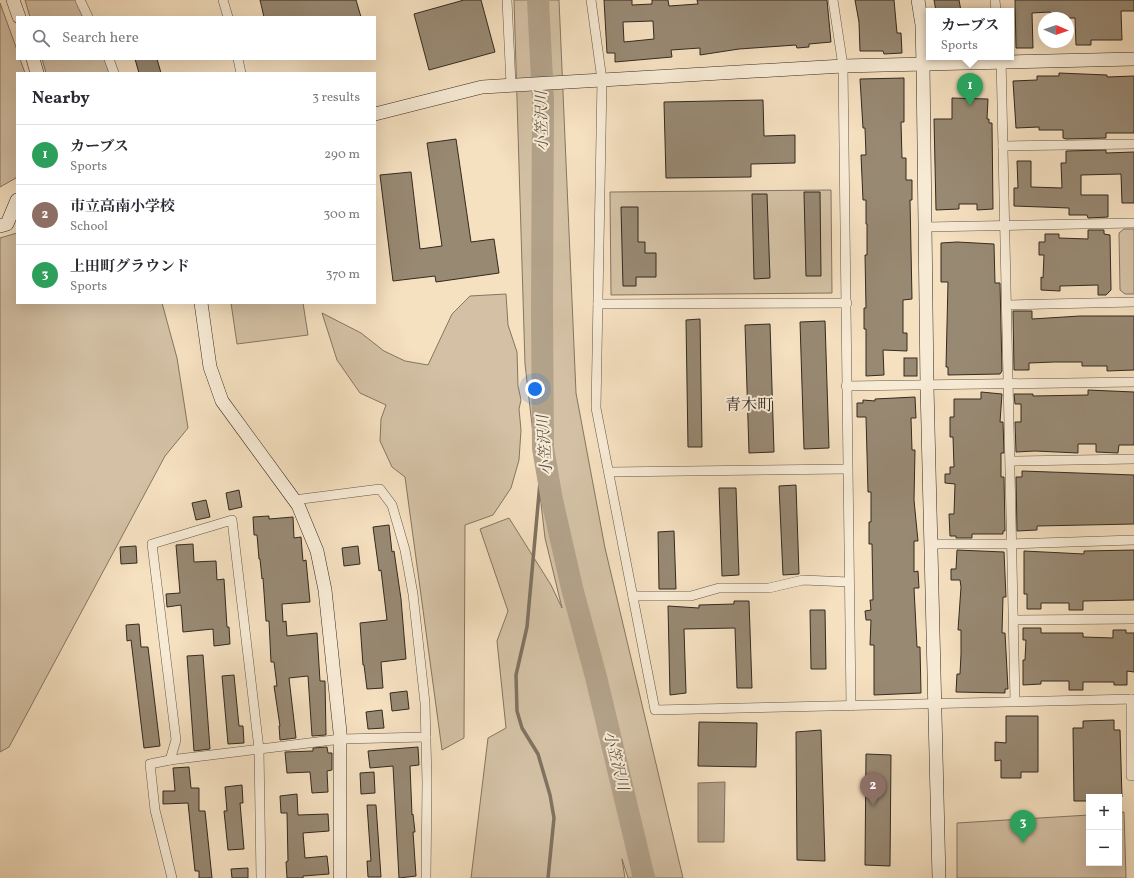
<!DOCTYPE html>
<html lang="en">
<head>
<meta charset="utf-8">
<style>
  :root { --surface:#fff; --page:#f2f2f3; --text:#2b2b33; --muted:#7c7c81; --line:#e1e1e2; --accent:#7c3aed }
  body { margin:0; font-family:Vollkorn,"Noto Serif JP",serif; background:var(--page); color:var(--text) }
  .controls { position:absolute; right:12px; bottom:12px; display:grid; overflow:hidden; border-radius:0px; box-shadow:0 4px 16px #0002 }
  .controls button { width:36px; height:36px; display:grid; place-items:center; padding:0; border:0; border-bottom:1px solid var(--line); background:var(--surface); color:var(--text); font:20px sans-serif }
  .compass { position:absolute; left:1038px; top:12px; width:36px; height:36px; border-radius:50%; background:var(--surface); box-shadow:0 4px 16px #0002; rotate:92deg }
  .you { position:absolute; left:535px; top:389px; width:14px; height:14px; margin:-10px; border:3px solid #fff; border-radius:50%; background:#1a73e8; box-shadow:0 0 0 6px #1a73e833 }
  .badge { display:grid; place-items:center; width:26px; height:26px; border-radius:50%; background:var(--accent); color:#fff; font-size:13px; font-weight:700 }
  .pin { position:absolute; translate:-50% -33px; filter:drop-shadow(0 1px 2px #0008) }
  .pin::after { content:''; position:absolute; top:21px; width:14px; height:12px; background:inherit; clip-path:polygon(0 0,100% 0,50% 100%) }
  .popup { position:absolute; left:926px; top:8px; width:88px; height:52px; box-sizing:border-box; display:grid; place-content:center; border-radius:0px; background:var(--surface); filter:drop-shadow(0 1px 3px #0005); font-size:13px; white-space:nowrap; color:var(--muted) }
  .popup b { font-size:15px; color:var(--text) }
  .popup::after { content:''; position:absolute; left:50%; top:100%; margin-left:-8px; border:8px solid transparent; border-top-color:var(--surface) }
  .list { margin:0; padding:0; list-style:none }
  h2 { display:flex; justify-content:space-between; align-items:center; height:52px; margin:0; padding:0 16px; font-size:17px }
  h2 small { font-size:13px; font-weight:400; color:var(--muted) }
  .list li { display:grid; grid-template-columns:26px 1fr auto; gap:12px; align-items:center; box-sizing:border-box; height:60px; padding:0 16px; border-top:1px solid var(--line) }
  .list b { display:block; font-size:15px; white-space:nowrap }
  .list p { margin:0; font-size:13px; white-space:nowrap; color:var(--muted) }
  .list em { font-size:13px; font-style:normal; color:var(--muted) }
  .icon { flex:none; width:22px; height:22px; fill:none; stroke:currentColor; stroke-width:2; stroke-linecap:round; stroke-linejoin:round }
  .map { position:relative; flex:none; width:1134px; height:878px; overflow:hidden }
  .search { position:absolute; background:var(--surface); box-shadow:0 4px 16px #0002; left:16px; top:16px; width:360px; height:44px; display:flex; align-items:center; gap:10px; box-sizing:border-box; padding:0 14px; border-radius:0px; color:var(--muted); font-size:15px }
  .panel { position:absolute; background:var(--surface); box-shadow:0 4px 16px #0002; left:16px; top:72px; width:360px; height:232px; border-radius:0px }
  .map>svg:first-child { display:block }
</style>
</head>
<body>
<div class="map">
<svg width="1134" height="878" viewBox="0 0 1134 878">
  <rect width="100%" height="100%" fill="#f5e0c0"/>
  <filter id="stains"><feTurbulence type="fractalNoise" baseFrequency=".005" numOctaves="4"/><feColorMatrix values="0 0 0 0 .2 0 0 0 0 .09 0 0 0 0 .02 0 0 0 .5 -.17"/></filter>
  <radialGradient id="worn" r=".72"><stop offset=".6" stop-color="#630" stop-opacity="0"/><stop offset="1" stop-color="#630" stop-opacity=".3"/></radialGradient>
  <!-- green -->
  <g fill="#d4c1a5" stroke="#847662">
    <path d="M25 0H80L87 17H30Z"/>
    <path d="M514 0H559L576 393 605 548 683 878H628L622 859 625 878H471L488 738 506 728 497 641 508 611 480 529 509 518 551 585 562 608 545 538 525 364Z"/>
    <path d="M0 3 17 50V59H20L25 73H17V174L16 178 0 187Z"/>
    <path d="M42 59H106L113 73H46Z"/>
    <path d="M831 190 832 293 611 295 610 192Z"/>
    <path d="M1124 229H1134V294H1125L1120 290 1119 233Z"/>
    <path d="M17 233V303H162L177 358 188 428 165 456 9 747 0 752V238Z"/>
    <path d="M506 294 508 325 517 352 518 386 521 400 519 409 521 430 519 460 511 488 493 515 465 525 464 738 442 750 405 477 392 467 380 441 381 419 386 405 360 393 337 360 322 313 361 333 384 351 405 361 428 365 452 314 470 296Z"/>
    <path d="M231 303H303L308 335 237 344Z"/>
    <path d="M1124 812 1126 878H957V823L1089 815V863H1119V813Z"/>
  </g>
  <!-- water -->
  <path fill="#b3a28a" stroke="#807260" d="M725 782 724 842H698V783Z"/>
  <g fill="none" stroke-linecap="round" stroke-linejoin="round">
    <!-- stream -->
    <path stroke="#807260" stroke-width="3.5" d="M543 449 527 627 516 675 517 711 522 728 538 754 550 795 554 818 548 878"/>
    <!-- river -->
    <path stroke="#b3a28a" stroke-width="22" d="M538 0 543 99 542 310 543 448 552 500 572 588 596 677 644 878"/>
  </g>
  <!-- building -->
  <g fill="#988973" stroke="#342a20" fill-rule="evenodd">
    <path d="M260 0H356L361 17H264Z"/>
    <path d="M464 0H481L495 52 429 70 414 14Z"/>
    <path d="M604 0H632V5L652 4V0H668L669 6 698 4 697 0H827L831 42 809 44V47L797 48 796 45 739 49 700 55V48L671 50 672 57 615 62V53H607ZM653 21 654 39 624 42 623 22Z"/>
    <path d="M855 0H894L897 33H901L902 53 884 54 883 51H860L859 22Z"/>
    <path d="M934 0H959L961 11H936Z"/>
    <path d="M1015 0H1134V11H1121L1122 40H1091V45H1076L1075 18H1050V12L1032 13 1033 48H1016Z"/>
    <path d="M135 59H157L161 73H139Z"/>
    <path d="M1059 73 1107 75V77L1134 76V133H1106V138L1066 139 1063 138V130H1039V127L1016 128 1013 81 1037 80V76H1059Z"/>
    <path d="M904 78V122H901L902 158H906V180H912V200H910L912 299 903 300V333H907V351L883 350 884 375 866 376V329H864V308H866L865 255H867V224H866V200H863L861 155H866L865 128H863L860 79Z"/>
    <path d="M952 98 988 99 987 119H989V123H992L993 209 977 210V204H959V209L936 210 934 119H952Z"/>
    <path d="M763 100 764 136 795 135V163L751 164V177L666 178 664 102Z"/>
    <path d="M456 139 471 242 494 239 499 273 436 282 435 276 393 281 380 175 411 172 420 249 442 246 427 143Z"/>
    <path d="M1106 150V153L1134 152V203H1122L1121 174 1081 175V195H1108V217L1088 218 1087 215H1069V208L1014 206V188H1018L1017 161H1031V187L1062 188 1061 163H1066V151Z"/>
    <path d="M804 192H820L821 276H806Z"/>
    <path d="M752 194H767L770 278 754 279Z"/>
    <path d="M621 207H638V242H645V253H656V277H636V286H623Z"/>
    <path d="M1088 230H1104V234L1110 235 1111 290 1106 295H1098V285L1060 286V291L1041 290V277L1043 278 1044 255H1039V242H1045V234H1059V238L1088 239Z"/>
    <path d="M957 242 994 244 995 283H1000L1002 371 1000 374 948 375V367H946L948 282H941V243Z"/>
    <path d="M1013 311H1032V319L1080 316H1134V370L1107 371V366H1082V362H1054L1029 363V370H1014Z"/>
    <path d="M700 319 702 447H688L686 320Z"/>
    <path d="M825 321 829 448 804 449 800 322Z"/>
    <path d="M770 324 774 452 749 453 745 325Z"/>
    <rect x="904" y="358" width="13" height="18"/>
    <path d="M1088 390 1134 392V445H1119L1118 453 1096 452V444H1078V453L1035 451 1016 452 1015 422H1021V404H1015L1014 394H1033V396L1088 395Z"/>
    <path d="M981 392 1002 394 1000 422H1003L1004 453H1001V477H1004L1005 531H1003V534H972V538H956V536H950L949 514H954L955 484 945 483V474H950V467H954L953 437H950V417H954V399H981Z"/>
    <path d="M915 397 916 418H911L912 450H915L914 500 918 541H914V572L918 571 919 588H914L917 647H920L921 693 874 695V645H870L871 620H866L865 611 871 610 870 600H873L872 544H869V522H871V492H868L866 417H857V403H863V400L875 401V399Z"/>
    <path d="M1022 471 1134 475V524L1037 526V530L1017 531 1016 477H1022Z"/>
    <path d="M796 485 799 574 783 575 779 486Z"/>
    <path d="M719 488H736L739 575 722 576Z"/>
    <path d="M239 490 242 507 229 510 226 493Z"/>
    <path d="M206 500 210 517 196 520 192 503Z"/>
    <path d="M269 516V519L293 517 294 538 301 537 303 561 306 560 310 602 282 604 283 622 286 621 287 636 317 633 320 681H325L326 735 312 736 308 676 289 678 296 738 280 740 279 726H280L274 686H277L274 662H271L269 621H266L263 578 262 579 260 559H259L257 535H254L253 517Z"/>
    <path d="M389 525 392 552 394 551 401 599 406 659 381 662 383 688 367 689 364 665H363L360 623 387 620 381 570 379 571 373 527Z"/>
    <path d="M674 531 676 589H659L658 532Z"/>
    <path d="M193 544 194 562 216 561 217 580 224 579 227 627H229L230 644 214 646 213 629 183 632 181 605 167 607 166 594 180 593 176 545Z"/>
    <path d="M136 546 137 563 121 564 120 547Z"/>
    <path d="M358 546 360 564 344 566 342 548Z"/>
    <path d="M957 550 1004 552 1006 597H1003L1002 633H1005L1008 689H1005V693L956 692 957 674H960L961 654V630H958L961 587 960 580H951V569H956Z"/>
    <path d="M1134 550V600L1083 601V610H1069V603H1041V609H1027V594H1024V551L1084 554V551Z"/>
    <path d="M734 601H749L752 688H737L735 628 684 629 686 693 670 695 668 606 699 608V605L734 604Z"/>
    <path d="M810 610H825L826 669H811Z"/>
    <path d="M139 624 141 647H148L160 746 144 748 131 640 127 641 126 625Z"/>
    <path d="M1023 628H1041V633H1083V637L1113 638V630H1126V633H1134V672L1127 671V685H1114V682H1083V690H1069V681H1041V684L1023 685V660H1025L1026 640H1023Z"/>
    <path d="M203 655 210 749 194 751 187 656Z"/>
    <path d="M234 675 239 726H243L244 743 228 744 222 676Z"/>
    <path d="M407 691 409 709 392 711 390 693Z"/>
    <path d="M382 710 384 728 368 729 366 712Z"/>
    <path d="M1006 716H1038V772H1021V778H1001V760L995 761V742L1006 743Z"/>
    <path d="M1114 720V730H1120L1122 797H1089V801H1074L1073 728H1083V721Z"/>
    <path d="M699 722 757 723 756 767 698 766Z"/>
    <path d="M821 730 825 861 797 860 796 732Z"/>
    <path d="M327 747 328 753H332V770L327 771 328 792 312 793 310 772 287 773 285 752 313 751V748Z"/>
    <path d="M418 747 419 765 410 766 412 815 413 814 415 832H413L416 876 399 878 393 766 370 768 368 751Z"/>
    <path d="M866 754 891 755 890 866 865 865Z"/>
    <path d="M189 767 191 788H199V811H205L212 878H199V871H195L188 803 163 804V791H175L173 768Z"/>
    <path d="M374 772 375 793 361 794 360 773Z"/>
    <path d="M242 785 243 803H240L244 849 228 850 224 811H227L225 787Z"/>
    <path d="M297 794 298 815 328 814 329 831 303 833 305 858 327 856 329 874 303 876V878H287L286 862 288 861 287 813H281L280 796Z"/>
    <path d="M367 805H376L381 877H368L367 861H371Z"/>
    <path d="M248 868V878H232L231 869Z"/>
  </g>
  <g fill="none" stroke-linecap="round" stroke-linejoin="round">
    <!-- street casing -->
    <g stroke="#645848" stroke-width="10">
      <g id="street">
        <path d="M80 0 88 17"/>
        <path d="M223 0 228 17"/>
        <path d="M507 0 511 85"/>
        <path d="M591 0 602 80 596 408 655 710 1134 699"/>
        <path d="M833 0 843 66 851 706"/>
        <path d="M995 0 996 11"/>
        <path d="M1001 57 1015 701"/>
        <path d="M109 59 114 73"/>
        <path d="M238 59 241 73"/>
        <path d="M1003 146 1134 144"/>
        <path d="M926 227 1134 223"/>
        <path d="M598 304 847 303"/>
        <path d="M1007 305 1134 302"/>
        <path d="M846 386 1134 382"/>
        <path d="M1011 461 1134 459"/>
        <path d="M610 472 847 469"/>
        <path d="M294 500 380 489 392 505 405 550 413 594 425 703 427 782 426 878"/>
        <path d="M931 544H1012L1134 540"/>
        <path d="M633 596H691L719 588H769L803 580 849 582"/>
        <path d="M1014 620 1134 619"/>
        <path d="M1131 699V776H1134"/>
        <path d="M170 760 176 740 152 544 232 520 259 749 261 878"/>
        <path d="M172 878 155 810 150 764 170 760 341 739 426 737"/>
      </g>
    </g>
    <!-- secondary casing -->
    <g stroke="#342a20" stroke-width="14">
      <g id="secondary">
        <path d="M13 0 19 17"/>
        <path d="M918 0 922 25 923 64 927 386 939 878"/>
        <path d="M33 59 37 73"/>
        <path d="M375 114 482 87 843 66 1134 59"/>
        <path d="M0 226 7 224 17 200"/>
        <path d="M201 303 210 367 222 401 298 505 317 551 325 590 340 732V878"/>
      </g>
    </g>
    <!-- street -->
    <use href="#street" stroke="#f8ebd6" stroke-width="9"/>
    <!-- secondary -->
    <use href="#secondary" stroke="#f8ebd6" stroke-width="13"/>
  </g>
  <g text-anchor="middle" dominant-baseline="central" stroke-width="4" stroke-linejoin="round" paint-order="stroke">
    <!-- water labels -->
    <g font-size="15" font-style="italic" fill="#5a4e40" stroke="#f8ebd6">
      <text transform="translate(543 121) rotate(-91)">小笠沢川</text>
      <text transform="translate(546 445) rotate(-94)">小笠沢川</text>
      <text transform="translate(615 761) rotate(76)">小笠沢川</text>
    </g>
    <!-- quarter labels -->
    <g font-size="16" fill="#342a20" stroke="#f8ebd6">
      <text x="749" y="406">青木町</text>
    </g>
  </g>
  <rect width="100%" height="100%" filter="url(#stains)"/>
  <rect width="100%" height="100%" fill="url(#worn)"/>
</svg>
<div class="controls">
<button>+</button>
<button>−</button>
</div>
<svg class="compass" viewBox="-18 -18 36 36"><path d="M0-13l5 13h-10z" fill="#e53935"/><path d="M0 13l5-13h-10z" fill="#7c7c81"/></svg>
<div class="you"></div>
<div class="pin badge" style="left:970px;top:106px;background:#2e9e5b">1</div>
<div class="popup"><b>カーブス</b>Sports</div>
<div class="pin badge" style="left:873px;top:806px;background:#8d6e63">2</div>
<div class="pin badge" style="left:1023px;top:843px;background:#2e9e5b">3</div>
<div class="search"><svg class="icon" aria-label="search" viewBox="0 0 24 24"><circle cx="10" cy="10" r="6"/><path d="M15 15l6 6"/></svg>Search here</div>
<section class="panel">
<h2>Nearby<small>3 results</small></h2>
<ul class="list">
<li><span class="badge" style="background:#2e9e5b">1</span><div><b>カーブス</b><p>Sports</p></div><em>290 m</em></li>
<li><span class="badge" style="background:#8d6e63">2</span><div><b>市立高南小学校</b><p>School</p></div><em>300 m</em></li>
<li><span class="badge" style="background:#2e9e5b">3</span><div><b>上田町グラウンド</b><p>Sports</p></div><em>370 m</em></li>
</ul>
</section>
</div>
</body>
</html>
